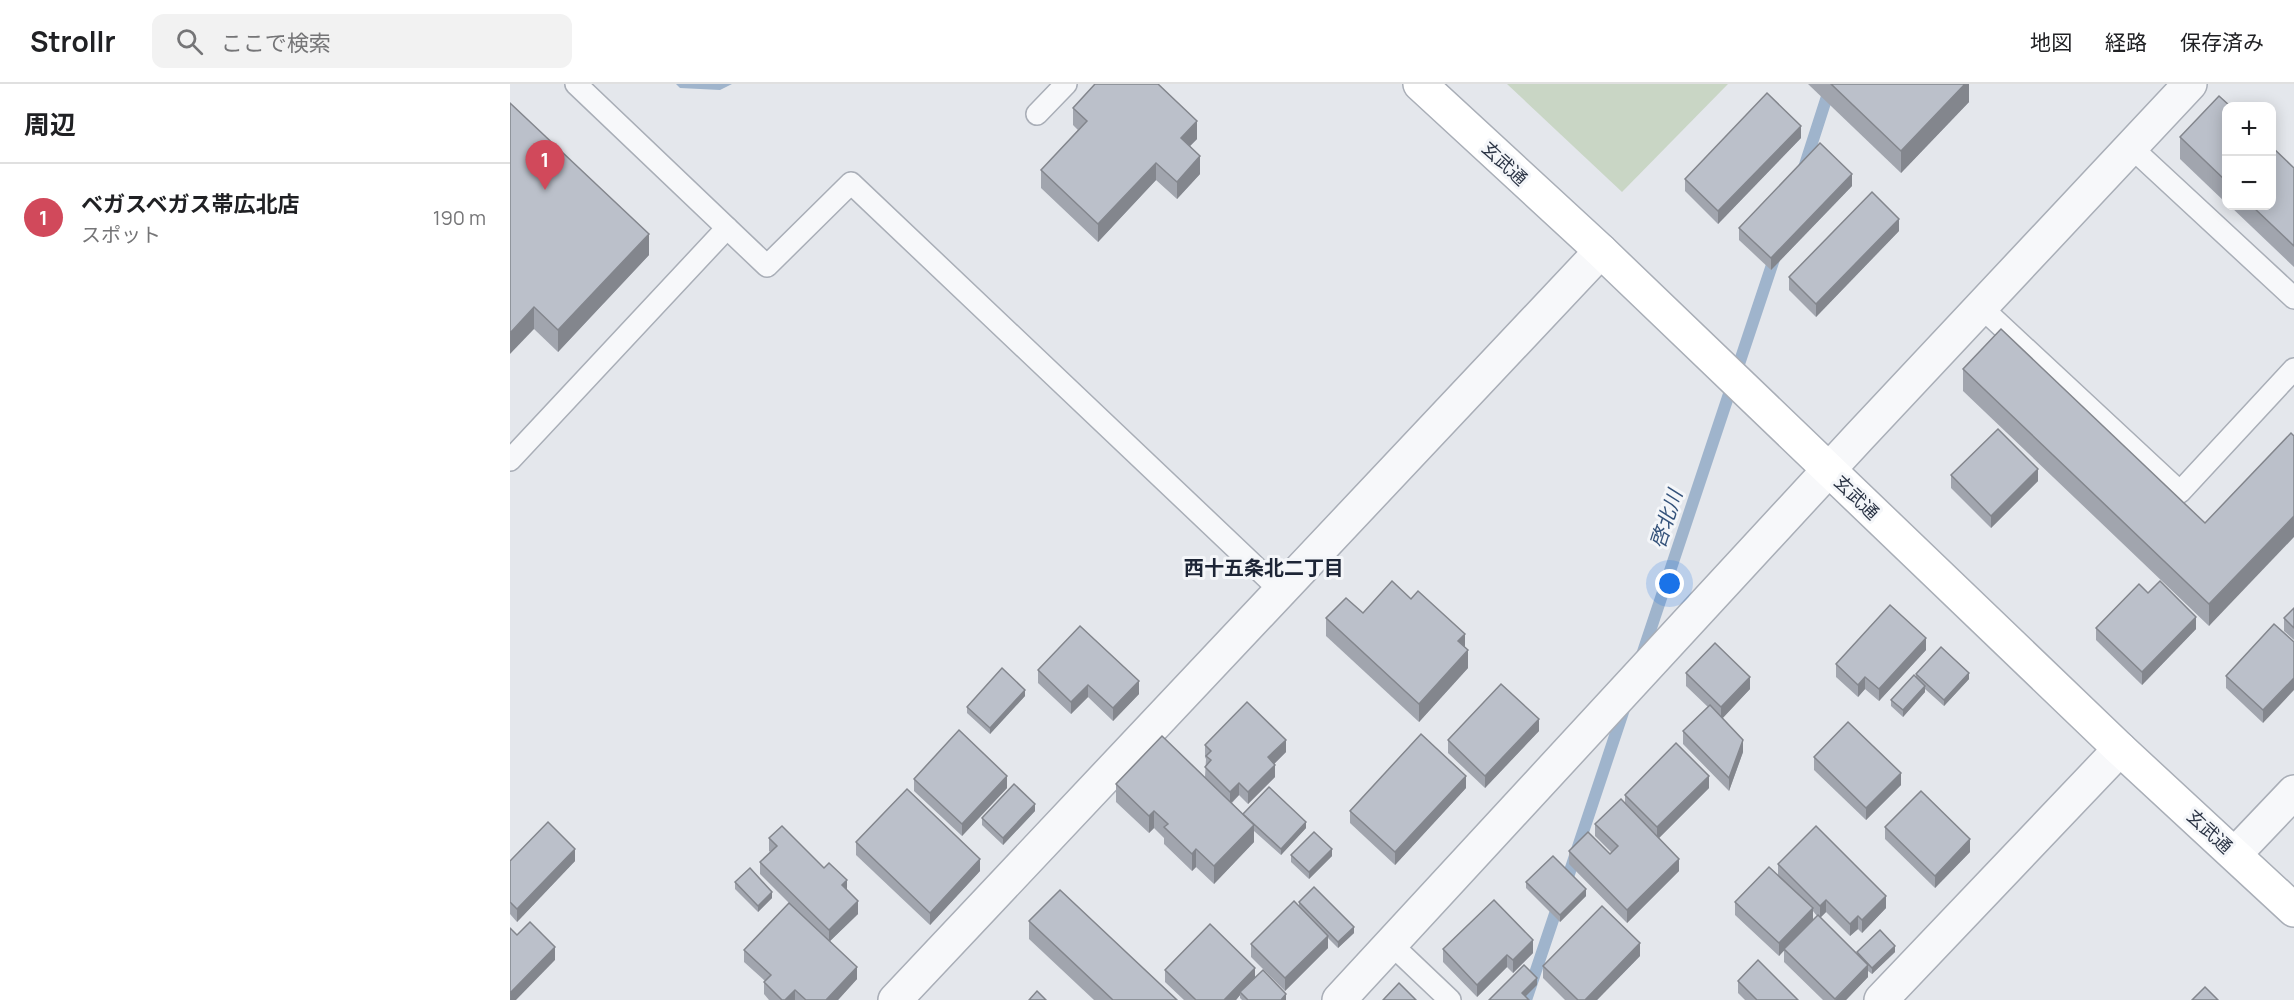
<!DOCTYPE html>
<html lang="ja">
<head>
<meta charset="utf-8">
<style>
  :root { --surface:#fff; --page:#f2f2f2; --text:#202124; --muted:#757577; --line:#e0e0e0; --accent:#d1495b }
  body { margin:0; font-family:Manrope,"Noto Sans JP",sans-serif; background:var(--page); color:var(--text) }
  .controls { position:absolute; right:18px; top:18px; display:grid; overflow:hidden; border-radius:12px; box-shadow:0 3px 15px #0003 }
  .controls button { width:54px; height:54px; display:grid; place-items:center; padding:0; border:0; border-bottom:2px solid var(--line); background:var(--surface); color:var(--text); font:30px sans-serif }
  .you { position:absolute; left:1160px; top:500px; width:21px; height:21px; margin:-15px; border:4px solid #fff; border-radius:50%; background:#1a73e8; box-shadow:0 0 0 9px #1a73e833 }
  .badge { display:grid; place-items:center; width:39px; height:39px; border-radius:50%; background:var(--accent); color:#fff; font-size:20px; font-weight:700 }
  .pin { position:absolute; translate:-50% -50px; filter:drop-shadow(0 2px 3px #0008) }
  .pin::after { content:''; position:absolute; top:32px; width:21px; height:18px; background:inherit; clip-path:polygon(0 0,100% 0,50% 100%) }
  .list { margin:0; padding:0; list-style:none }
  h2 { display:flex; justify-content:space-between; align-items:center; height:78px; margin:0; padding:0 24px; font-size:26px }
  h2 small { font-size:20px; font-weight:400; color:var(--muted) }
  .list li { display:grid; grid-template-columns:39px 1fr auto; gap:18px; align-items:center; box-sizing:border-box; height:108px; padding:0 24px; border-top:2px solid var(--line) }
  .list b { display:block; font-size:22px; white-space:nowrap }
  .list p { margin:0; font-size:20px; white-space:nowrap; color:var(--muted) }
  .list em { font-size:20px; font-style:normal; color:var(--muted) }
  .icon { flex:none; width:33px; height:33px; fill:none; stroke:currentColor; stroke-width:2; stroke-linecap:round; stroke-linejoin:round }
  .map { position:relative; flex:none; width:1784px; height:916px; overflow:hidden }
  header { display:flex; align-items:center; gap:36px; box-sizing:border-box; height:84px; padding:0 30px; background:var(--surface); border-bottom:2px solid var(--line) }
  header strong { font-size:28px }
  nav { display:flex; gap:33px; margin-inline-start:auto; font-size:21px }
  .search { width:420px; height:54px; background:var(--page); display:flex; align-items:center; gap:15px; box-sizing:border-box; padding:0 21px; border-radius:12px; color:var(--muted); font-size:22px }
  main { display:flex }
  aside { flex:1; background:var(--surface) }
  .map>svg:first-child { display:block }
</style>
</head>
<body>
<header>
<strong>Strollr</strong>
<div class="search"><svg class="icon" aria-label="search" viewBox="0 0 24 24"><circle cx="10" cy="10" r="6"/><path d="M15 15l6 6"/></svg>ここで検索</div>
<nav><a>地図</a><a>経路</a><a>保存済み</a></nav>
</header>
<main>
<aside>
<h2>周辺<small></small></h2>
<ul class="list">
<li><span class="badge">1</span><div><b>ベガスベガス帯広北店</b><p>スポット</p></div><em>190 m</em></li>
</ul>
</aside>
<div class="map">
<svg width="1784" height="916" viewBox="0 0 1784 916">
  <rect width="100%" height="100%" fill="#e4e7ec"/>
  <!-- green -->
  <path fill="#c9d6c5" d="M997 0H1218L1112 108Z"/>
  <!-- water -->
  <path fill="#9fb4cc" d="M166 0H222L210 6 170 4Z"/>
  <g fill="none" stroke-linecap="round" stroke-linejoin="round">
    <!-- stream -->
    <g stroke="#9fb4cc" stroke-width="12">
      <path d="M1293 87 1321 0"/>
      <path d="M1131 574 1265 172"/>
      <path d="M1055 802 1115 622"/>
      <path d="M1016 916 1049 818"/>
    </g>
    <!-- lane casing -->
    <g stroke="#a9aeb7" stroke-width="24">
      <g id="lane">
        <path d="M66 0 257 182 341 99 771 507"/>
        <path d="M527 30 556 0"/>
        <path d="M1621 63 1784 214"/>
        <path d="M1471 223 1670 408 1784 285"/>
        <path d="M0 376 217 144"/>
        <path d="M881 860 940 916"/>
      </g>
    </g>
    <!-- street casing -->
    <g stroke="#a9aeb7" stroke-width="36">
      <g id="street">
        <path d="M1725 770 1784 708"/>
        <path d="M385 916 1091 167"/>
        <path d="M829 916 1349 353 1680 0"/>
        <path d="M1371 916 1610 665"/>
      </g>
    </g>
    <!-- secondary casing -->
    <g stroke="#a9aeb7" stroke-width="36">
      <path id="secondary" d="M910 0 1091 167 1610 665 1784 826"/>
    </g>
    <!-- lane -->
    <use href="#lane" stroke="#f7f8fa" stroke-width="21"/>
    <!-- street -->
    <use href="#street" stroke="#f7f8fa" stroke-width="33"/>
    <!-- secondary -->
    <use href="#secondary" stroke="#fff" stroke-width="33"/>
  </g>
  <!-- wall -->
  <g fill="#a1a5ae" fill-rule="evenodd">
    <path d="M1298 0H1459V18L1391 89Z"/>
    <path d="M0 19 139 171 48 268 24 245Z"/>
    <path d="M1716 22V119L1670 75V53Z"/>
    <path d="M563 24 687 55 680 62 690 90 667 115 646 96 588 158 531 104V86L568 46 563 41Z"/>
    <path d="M1291 54 1208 140 1175 107V95Z"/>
    <path d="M1784 84V183L1720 122H1761Z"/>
    <path d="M1342 102 1261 186 1229 156V144Z"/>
    <path d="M1389 147 1306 233 1279 206V193Z"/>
    <path d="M1453 285 1695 439 1781 349 1699 542 1453 307Z"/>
    <path d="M1441 391 1528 397 1481 444 1441 404Z"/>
    <path d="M1638 509 1686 545 1632 601 1586 556V544Z"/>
    <path d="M1784 524V556L1774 547V534Z"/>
    <path d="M853 529 958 584 909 638 816 552V534Z"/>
    <path d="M1764 540 1753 639 1716 604V592Z"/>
    <path d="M1416 566 1369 617 1355 605 1348 613 1326 593V580Z"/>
    <path d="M528 586 629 610 603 637 578 613 561 630 528 599Z"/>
    <path d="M1176 589 1240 605 1212 634 1233 668 1219 707 1173 660V647L1198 623 1176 602Z"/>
    <path d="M1406 590 1459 595 1434 622 1415 605V608L1393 633 1381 622V616L1406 593Z"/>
    <path d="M515 612 480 650 457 629V623Z"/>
    <path d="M1029 647 975 704 938 669V656Z"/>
    <path d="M695 661 776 668 764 680 765 693 738 720 729 711 722 719 733 730 796 744 771 771 744 747V758L704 800 686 783 682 787 654 760V754L644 744 639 749 606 718V700L695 693 696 675 695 673Z"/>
    <path d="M1304 673 1391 701 1356 736 1304 686Z"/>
    <path d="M404 695 497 704 452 752 404 707Z"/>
    <path d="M956 704 885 781 840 739V727Z"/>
    <path d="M1199 704 1149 754 1169 787 1117 839 1059 780V767L1100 770 1102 769 1085 752V740L1115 719V711Z"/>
    <path d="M525 727 493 761 472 741V734Z"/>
    <path d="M1375 743 1460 768 1425 804 1375 755Z"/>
    <path d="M259 754 337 806 348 830 320 857 347 895 328 916H259L254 910V898L255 897 234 878V866L286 826 250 790V778L260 768 259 767Z"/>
    <path d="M346 758 470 787 420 841 346 771Z"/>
    <path d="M781 771 822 772 799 795 781 778Z"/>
    <path d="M0 777H65L7 838 0 830Z"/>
    <path d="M1268 780 1376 824 1352 849 1348 845 1340 852 1316 828 1310 834 1347 869V868H1385L1362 890 1358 887V893L1336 916H1313L1274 878V866L1269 872 1225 831V818L1268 791ZM1303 827 1307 832 1303 836Z"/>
    <path d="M225 798 262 814 248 828 225 805Z"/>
    <path d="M1016 798 1076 812 1050 838 1016 804Z"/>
    <path d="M789 818 844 849 828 864 818 854V864L775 907 741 873V860L789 822Z"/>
    <path d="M519 837 667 916H584L519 855Z"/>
    <path d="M933 865 1023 869 1003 889 997 883 967 913 933 878Z"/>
    <path d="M1130 872 1087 916H1055L1033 894V882Z"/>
    <path d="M655 886 745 894 776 916H732L730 914V911L726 916H674L655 898Z"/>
    <path d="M1228 897 1288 916H1235L1228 909Z"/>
  </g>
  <!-- shaded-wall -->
  <g fill="#83868d">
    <path d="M1455 0H1459V18L1391 89V67Z"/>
    <path d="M687 37V55L671 71V54Z"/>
    <path d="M1291 42V54L1208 140V127Z"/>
    <path d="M690 72V90L667 115V98Z"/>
    <path d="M646 79V96L588 158V140Z"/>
    <path d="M1342 90V102L1261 186V174Z"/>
    <path d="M1389 135V147L1306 233V220Z"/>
    <path d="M139 150V171L48 268V246Z"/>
    <path d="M24 223V245L0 270V249Z"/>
    <path d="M1528 385V397L1481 444V432Z"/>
    <path d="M1784 432V453L1699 542V520Z"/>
    <path d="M1686 533V545L1632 601V588Z"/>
    <path d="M955 550V567L948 557Z"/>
    <path d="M1416 554V566L1369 617V605Z"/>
    <path d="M958 566V584L909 638V620Z"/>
    <path d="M1459 589V595L1434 622V616Z"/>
    <path d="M1240 593V605L1211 636V623Z"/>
    <path d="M1355 593V605L1348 613V601Z"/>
    <path d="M1784 594V606L1753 639V626Z"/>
    <path d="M629 597V610L603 637V624Z"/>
    <path d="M578 601V613L561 630V618Z"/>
    <path d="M1415 602V608L1393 633V626Z"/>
    <path d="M515 606V612L480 650V644Z"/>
    <path d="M1029 635V647L975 704V692Z"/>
    <path d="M776 656V668L758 686V673Z"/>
    <path d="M1233 656V668L1219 707V694Z"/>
    <path d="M765 681V693L738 720V708Z"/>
    <path d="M1391 689V701L1356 736V724Z"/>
    <path d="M497 692V704L452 752V740Z"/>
    <path d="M956 692V704L885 781V768Z"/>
    <path d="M1199 692V704L1147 756V743Z"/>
    <path d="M729 699V711L720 720V708Z"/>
    <path d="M525 720V727L493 761V754Z"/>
    <path d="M644 727V744L639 749V732Z"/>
    <path d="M796 738V744L771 771V765Z"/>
    <path d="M744 741V758L704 800V782Z"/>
    <path d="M1460 755V768L1425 804V792Z"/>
    <path d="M65 765V777L7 838V825Z"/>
    <path d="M686 765V783L682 787V770Z"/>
    <path d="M822 765V772L799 795V788Z"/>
    <path d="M470 775V787L420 841V829Z"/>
    <path d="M1169 775V787L1117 839V826Z"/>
    <path d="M337 796V808L332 801Z"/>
    <path d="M1076 805V812L1050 838V831Z"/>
    <path d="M262 808V814L248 828V822Z"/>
    <path d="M1376 812V824L1352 849V836Z"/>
    <path d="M1316 816V828L1310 834V822Z"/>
    <path d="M348 817V830L319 858V846Z"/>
    <path d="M1303 824V836L1269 872V859Z"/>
    <path d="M1348 832V845L1340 852V840Z"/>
    <path d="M844 843V849L828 864V858Z"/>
    <path d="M818 852V864L775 907V894Z"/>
    <path d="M1023 856V869L1003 889V876Z"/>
    <path d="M1130 859V872L1087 916H1075Z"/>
    <path d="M1385 862V868L1362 890V884Z"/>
    <path d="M45 863V876L6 916H0V909Z"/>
    <path d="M997 871V883L967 913V901Z"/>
    <path d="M1358 881V893L1336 916H1325Z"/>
    <path d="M347 883V895L328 916H316Z"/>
    <path d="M745 884V896L730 908V911L726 916H714Z"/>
    <path d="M1027 894V901L1012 916V909Z"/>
    <path d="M285 906V916H275Z"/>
    <path d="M776 910V916H771Z"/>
  </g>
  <!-- building -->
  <g fill="#bbc0ca" stroke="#83868d" stroke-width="1.5">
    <path d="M585 0H648L687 37 671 54 690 72 667 98 646 79 588 140 531 86 577 37 563 24Z"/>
    <path d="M1321 0H1455L1391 67Z"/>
    <path d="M1257 9 1291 42 1208 127 1175 95Z"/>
    <path d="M1709 12 1720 22H1716V97L1670 53Z"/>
    <path d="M0 19 139 150 48 246 24 223 0 249Z"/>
    <path d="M1310 59 1342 90 1261 174 1229 144Z"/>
    <path d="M1761 62 1784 84V162L1742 122H1761Z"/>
    <path d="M1362 108 1389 135 1306 220 1279 193Z"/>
    <path d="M1491 245 1695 439 1781 349 1784 352V432L1699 520 1453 285Z"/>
    <path d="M1488 345 1528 385 1481 432 1441 391Z"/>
    <path d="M882 497 901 515 908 507 955 550 948 557 958 566 909 620 816 534 836 514 853 529Z"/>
    <path d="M1650 497 1686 533 1632 588 1586 544 1629 500 1638 509Z"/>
    <path d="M1380 521 1416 554 1369 605 1355 593 1348 601 1326 580Z"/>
    <path d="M1784 524V544L1774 534Z"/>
    <path d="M1764 540 1784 558V594L1753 626 1716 592Z"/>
    <path d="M570 542 629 597 603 624 578 601 561 618 528 586Z"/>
    <path d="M1205 559 1240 593 1211 623 1176 589Z"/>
    <path d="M1431 563 1459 589 1434 616 1406 590Z"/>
    <path d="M492 584 515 606 480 644 457 623Z"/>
    <path d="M1404 591 1415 602 1393 626 1381 616Z"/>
    <path d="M991 600 1029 635 975 692 938 656Z"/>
    <path d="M737 618 776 656 758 673 765 681 738 708 729 699 720 708 695 683 701 676 696 672 701 667 695 661Z"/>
    <path d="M1200 621 1233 656 1219 694 1173 647Z"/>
    <path d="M1338 638 1391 689 1356 724 1304 673Z"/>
    <path d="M449 646 497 692 452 740 404 695Z"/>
    <path d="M911 650 956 692 885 768 840 727Z"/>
    <path d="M652 652 744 741 704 782 686 765 682 770 654 743 658 740 644 727 639 732 606 700Z"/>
    <path d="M1166 659 1199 692 1147 743 1115 711Z"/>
    <path d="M504 700 525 720 493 754 472 734Z"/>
    <path d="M759 703 796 738 771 765 733 730Z"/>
    <path d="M397 705 470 775 420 829 346 758Z"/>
    <path d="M1411 707 1460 755 1425 792 1375 743Z"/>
    <path d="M1111 715 1169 775 1117 826 1059 767 1078 748 1100 770 1108 762 1085 740Z"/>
    <path d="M38 738 65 765 7 825 0 818V777Z"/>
    <path d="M272 742 314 784 319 779 337 796 332 801 348 817 319 846 250 778 267 762 259 754Z"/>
    <path d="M1306 742 1376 812 1352 836 1348 832 1340 840 1316 816 1310 822 1268 780Z"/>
    <path d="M804 748 822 765 799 788 781 771Z"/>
    <path d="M1043 772 1076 805 1050 831 1016 798Z"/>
    <path d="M1259 783 1303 824 1269 859 1225 818Z"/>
    <path d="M240 784 262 808 248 822 225 798Z"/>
    <path d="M804 803 844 843 828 858 789 818Z"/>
    <path d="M550 806 667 916H603L519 837Z"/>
    <path d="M984 816 1023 856 1003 876 997 871 967 901 933 865Z"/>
    <path d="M784 817 818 852 775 894 741 860Z"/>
    <path d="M279 819 347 883 316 916H296L285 906 275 916H272L254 898 261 891 234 866Z"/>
    <path d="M1092 822 1130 859 1075 916H1068L1033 882Z"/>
    <path d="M1308 831 1358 881 1325 915 1274 865Z"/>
    <path d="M20 838 45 863 0 909V844L7 851Z"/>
    <path d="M700 840 745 884 714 916H686L655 886Z"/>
    <path d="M1370 846 1385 862 1362 884 1347 868Z"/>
    <path d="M1248 876 1288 916H1247L1228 897Z"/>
    <path d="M1014 881 1027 894 1012 909 1019 916H979Z"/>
    <path d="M753 886 776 910 771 916H738L730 908Z"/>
    <path d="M889 899 906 916H873Z"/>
    <path d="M1695 903 1708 916H1682Z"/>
    <path d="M527 907 536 916H519Z"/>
  </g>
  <g text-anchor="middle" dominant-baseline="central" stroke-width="6" stroke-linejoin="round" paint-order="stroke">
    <!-- street labels -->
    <g font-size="18" fill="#2b3445" stroke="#f4f6f9">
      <text transform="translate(995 79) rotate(43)">玄武通</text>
      <text transform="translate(1347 413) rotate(44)">玄武通</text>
      <text transform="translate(1700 747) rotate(43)">玄武通</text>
    </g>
    <!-- water labels -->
    <g font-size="20" font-style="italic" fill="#34527a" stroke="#f4f6f9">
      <text transform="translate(1156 435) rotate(-72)">啓北川</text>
    </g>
    <!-- neighbourhood labels -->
    <g font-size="20" font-weight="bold" fill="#1d2536" stroke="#f4f6f9">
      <text x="754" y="483">西十五条北二丁目</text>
    </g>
  </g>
</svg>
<div class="controls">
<button>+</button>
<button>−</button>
</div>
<div class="you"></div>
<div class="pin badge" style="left:35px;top:106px">1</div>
</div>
</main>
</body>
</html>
